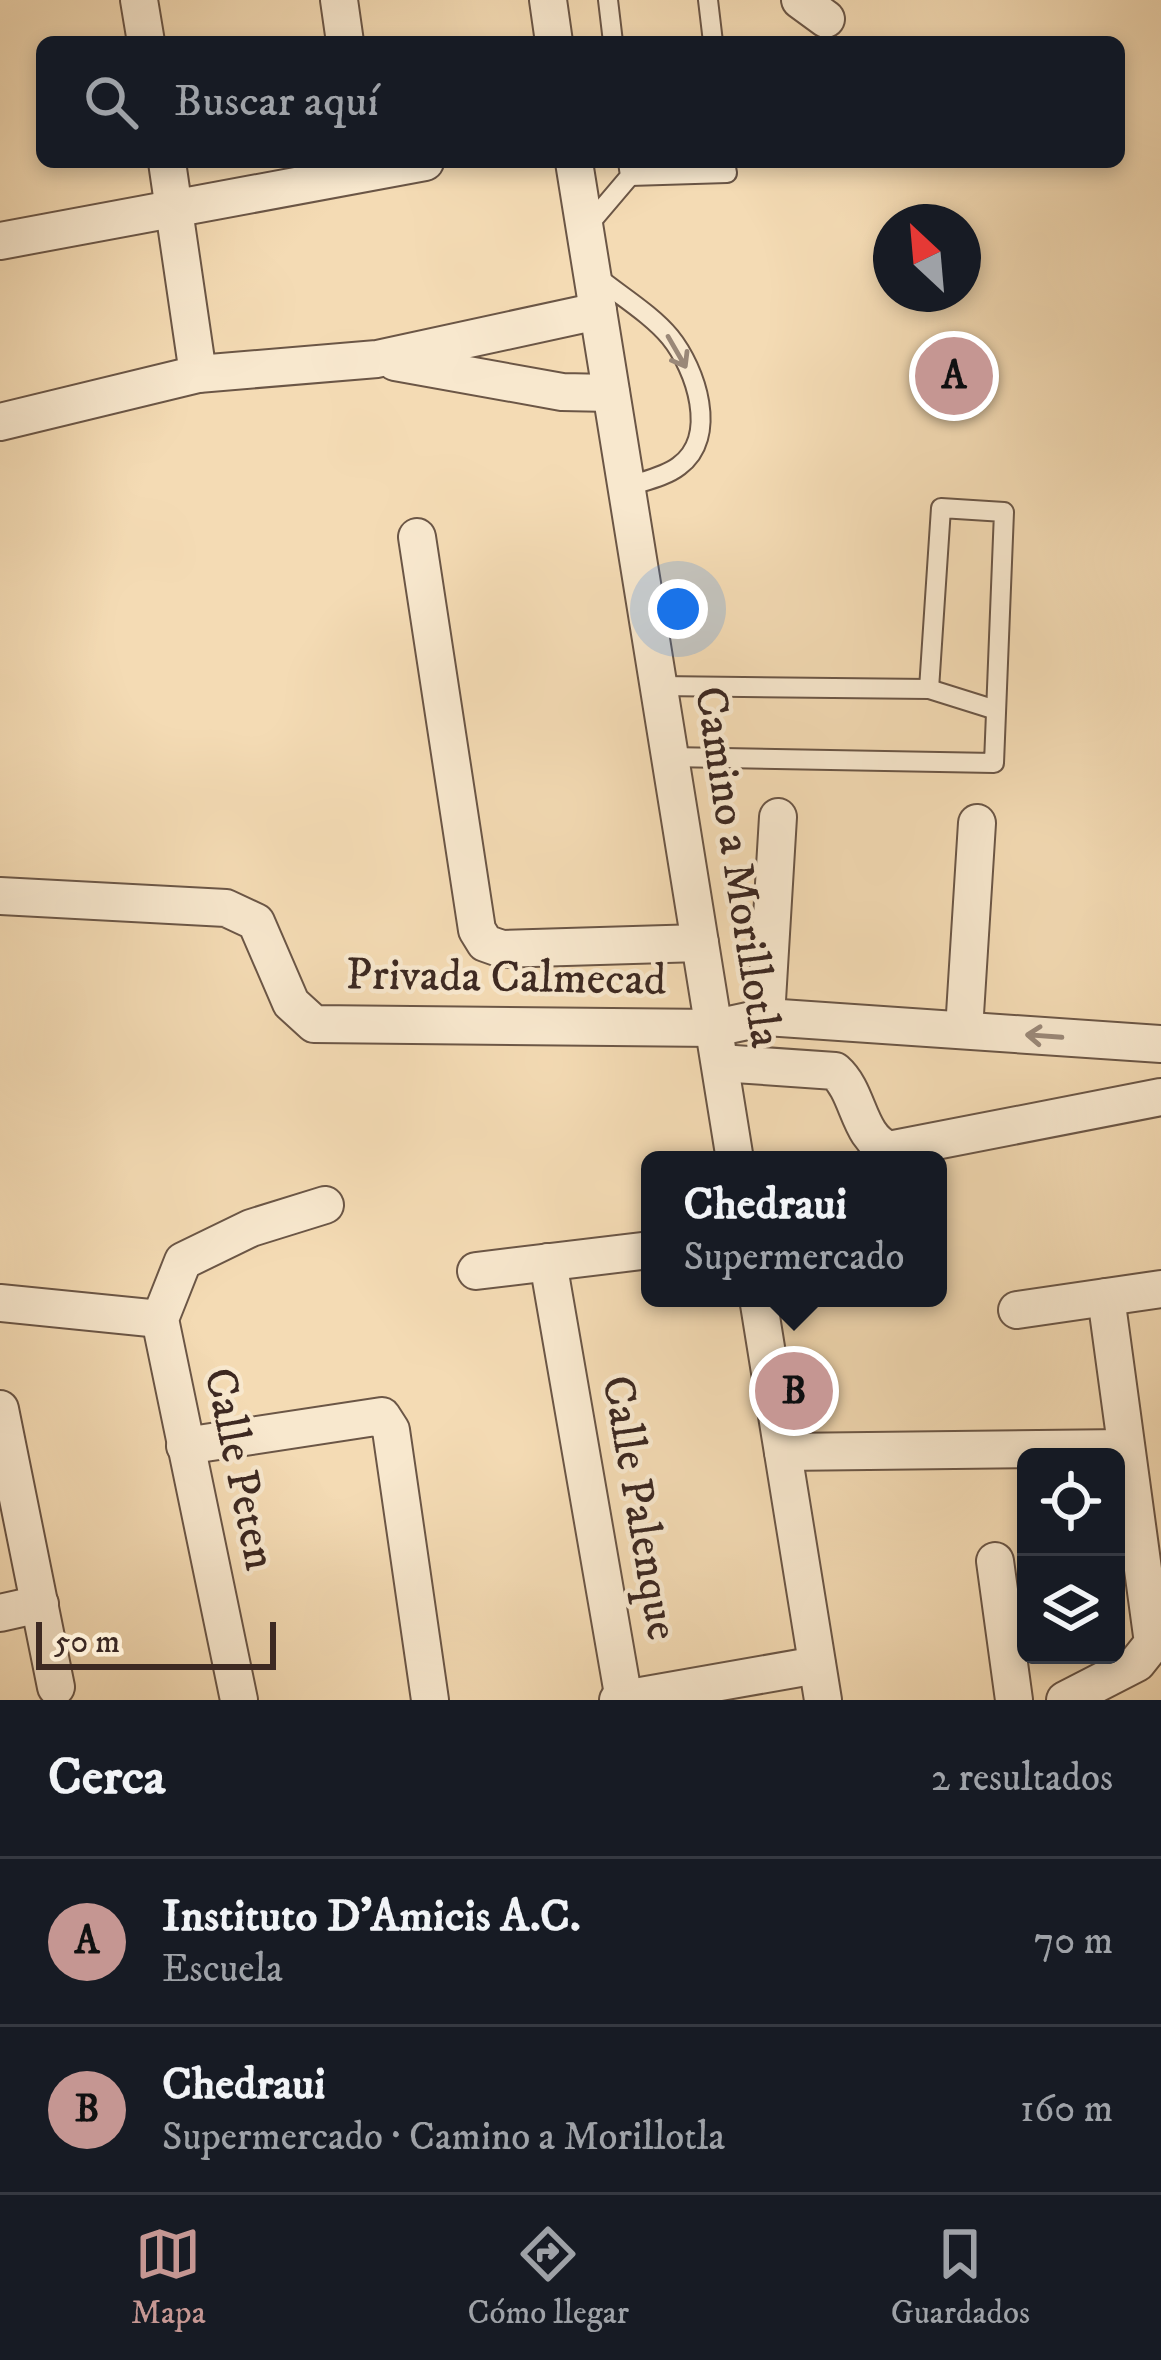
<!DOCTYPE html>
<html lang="es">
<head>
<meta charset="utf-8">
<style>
  :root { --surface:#171b24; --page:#242831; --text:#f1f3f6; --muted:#9ea1a6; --line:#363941; --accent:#c59692 }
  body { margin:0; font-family:"IM FELL DW Pica",serif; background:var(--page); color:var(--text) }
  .controls { position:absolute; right:36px; bottom:36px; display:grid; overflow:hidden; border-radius:18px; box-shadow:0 6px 18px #0003 }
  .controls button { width:108px; height:108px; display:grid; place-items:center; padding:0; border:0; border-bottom:3px solid var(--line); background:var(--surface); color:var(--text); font:60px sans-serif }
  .compass { position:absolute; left:873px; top:204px; width:108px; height:108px; border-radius:50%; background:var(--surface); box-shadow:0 6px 18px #0003; rotate:334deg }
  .scale { position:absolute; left:36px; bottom:30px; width:240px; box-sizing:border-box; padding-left:12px; border:6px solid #3d2922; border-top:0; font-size:33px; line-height:42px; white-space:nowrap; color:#3d2922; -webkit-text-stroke:9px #f8e8ce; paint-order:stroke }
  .you { position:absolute; left:678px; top:609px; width:42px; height:42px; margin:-30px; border:9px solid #fff; border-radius:50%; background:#1a73e8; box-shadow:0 0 0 18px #1a73e833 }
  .badge { display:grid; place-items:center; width:78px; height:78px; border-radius:50%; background:var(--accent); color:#111; font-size:39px; font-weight:700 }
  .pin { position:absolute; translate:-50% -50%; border:6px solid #fff; box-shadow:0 3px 12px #0006 }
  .popup { position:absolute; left:641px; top:1151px; width:306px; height:156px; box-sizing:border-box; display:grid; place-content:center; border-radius:18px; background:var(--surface); filter:drop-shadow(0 3px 9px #0005); font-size:39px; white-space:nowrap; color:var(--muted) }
  .popup b { font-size:45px; color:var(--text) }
  .popup::after { content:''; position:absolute; left:50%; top:100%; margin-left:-24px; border:24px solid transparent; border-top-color:var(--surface) }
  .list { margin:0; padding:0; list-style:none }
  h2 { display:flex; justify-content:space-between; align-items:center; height:156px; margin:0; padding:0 48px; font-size:51px }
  h2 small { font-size:39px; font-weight:400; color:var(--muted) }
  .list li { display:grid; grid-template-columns:78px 1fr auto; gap:36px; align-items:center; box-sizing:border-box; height:168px; padding:0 48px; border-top:3px solid var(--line) }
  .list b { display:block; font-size:45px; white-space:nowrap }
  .list p { margin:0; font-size:39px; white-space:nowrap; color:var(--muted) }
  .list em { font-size:39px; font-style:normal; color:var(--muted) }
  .icon { flex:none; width:66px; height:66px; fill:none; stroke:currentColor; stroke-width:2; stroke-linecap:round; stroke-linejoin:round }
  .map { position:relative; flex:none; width:1161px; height:1700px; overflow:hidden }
  .search { position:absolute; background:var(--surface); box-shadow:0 6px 18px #0003; left:36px; right:36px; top:36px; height:132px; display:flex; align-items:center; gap:30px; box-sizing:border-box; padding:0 42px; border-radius:18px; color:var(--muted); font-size:45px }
  .sheet { height:492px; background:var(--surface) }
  nav { display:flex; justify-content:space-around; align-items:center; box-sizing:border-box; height:168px; border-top:3px solid var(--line); background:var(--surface); font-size:33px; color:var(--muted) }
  nav a { display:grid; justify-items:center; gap:6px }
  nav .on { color:var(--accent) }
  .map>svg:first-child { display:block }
</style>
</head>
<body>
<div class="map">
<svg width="1161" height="1700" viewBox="0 0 1161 1700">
  <rect width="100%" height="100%" fill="#f4dbb4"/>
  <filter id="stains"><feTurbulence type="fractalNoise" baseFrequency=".00167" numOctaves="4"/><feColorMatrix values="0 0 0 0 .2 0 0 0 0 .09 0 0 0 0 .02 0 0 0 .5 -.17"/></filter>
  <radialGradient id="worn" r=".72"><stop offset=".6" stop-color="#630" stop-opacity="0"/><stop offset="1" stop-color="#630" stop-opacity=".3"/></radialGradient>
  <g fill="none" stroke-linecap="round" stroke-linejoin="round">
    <!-- lane casing -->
    <g stroke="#6b5646" stroke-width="22">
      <g id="lane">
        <path d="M608 0 613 42"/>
        <path d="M708 0 713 42"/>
        <path d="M630 176 727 173 725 162"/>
        <path d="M585 229 630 176 628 162"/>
        <path d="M596 276C619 295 651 314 670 337 696 369 719 437 679 466 665 477 643 481 626 487"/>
        <path d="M659 686 929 689 941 508 1004 512 994 763 670 757"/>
        <path d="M929 689 996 710"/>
      </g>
    </g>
    <!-- street casing -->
    <g stroke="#6b5646" stroke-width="40">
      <g id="street">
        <path d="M139 0 146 42"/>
        <path d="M339 0 345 42"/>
        <path d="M548 0 554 42"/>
        <path d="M800 0 826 19"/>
        <path d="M167 162 198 374"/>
        <path d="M574 162 735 1160"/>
        <path d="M0 241 425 162"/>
        <path d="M395 362 562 392 611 393"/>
        <path d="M0 422 198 374 377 359 598 311"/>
        <path d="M417 537 477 930 485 943 502 949 700 943"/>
        <path d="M0 896 226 908 256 922 291 1003 314 1024 715 1028 766 1017 1161 1044"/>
        <path d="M766 1017 778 817"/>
        <path d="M964 1030 977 823"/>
        <path d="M720 1063 835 1071C860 1093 857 1137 889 1150L1161 1097"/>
        <path d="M548 1262 624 1700"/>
        <path d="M476 1271 650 1250"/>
        <path d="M758 1298 823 1700"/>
        <path d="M0 1303 160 1319"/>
        <path d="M1017 1310 1161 1289"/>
        <path d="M0 1409 56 1687"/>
        <path d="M185 1446 382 1416 391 1430 430 1700"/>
        <path d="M783 1452 1124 1448"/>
        <path d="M995 1561 1014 1700"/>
        <path d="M0 1613 40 1604"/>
        <path d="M239 1700 160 1319 183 1261 251 1228 325 1205"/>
        <path d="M618 1700 817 1665"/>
        <path d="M1065 1700 1137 1663 1153 1643 1106 1297"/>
      </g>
    </g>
    <!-- lane -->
    <use href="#lane" stroke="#f8e8ce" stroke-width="18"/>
    <!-- street -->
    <use href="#street" stroke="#f8e8ce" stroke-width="36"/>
  </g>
  <!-- one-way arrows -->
  <defs><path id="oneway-shaft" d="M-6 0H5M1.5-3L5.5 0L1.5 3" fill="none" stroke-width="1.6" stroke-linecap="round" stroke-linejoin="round" transform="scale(3)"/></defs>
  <g stroke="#9a8878">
    <use href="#oneway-shaft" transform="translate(677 352) rotate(60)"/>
    <use href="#oneway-shaft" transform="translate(1044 1036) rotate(-176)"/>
  </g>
  <g text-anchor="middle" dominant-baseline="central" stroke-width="9" stroke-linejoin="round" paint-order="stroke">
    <!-- street labels -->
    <g font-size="45" fill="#3d2922" stroke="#f8e8ce">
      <text transform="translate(737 867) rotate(81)">Camino a Morillotla</text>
      <text transform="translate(506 978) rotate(1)">Privada Calmecad</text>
      <text transform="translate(239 1469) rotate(78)">Calle Peten</text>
      <text transform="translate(639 1508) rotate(80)">Calle Palenque</text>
    </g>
  </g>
  <rect width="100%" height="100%" filter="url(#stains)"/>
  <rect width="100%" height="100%" fill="url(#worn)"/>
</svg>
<div class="controls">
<button><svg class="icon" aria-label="locate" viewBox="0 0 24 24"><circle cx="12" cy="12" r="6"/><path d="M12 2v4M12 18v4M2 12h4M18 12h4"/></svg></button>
<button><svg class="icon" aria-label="layers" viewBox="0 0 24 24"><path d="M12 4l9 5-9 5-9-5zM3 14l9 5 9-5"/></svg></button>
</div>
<svg class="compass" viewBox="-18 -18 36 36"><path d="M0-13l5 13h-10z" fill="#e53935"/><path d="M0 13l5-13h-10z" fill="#9ea1a6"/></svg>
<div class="scale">50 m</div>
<div class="you"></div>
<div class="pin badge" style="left:954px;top:376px">A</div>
<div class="pin badge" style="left:794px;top:1391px">B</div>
<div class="popup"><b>Chedraui</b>Supermercado</div>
<div class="search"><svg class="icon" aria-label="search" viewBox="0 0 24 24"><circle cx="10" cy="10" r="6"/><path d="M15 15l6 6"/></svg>Buscar aquí</div>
</div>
<section class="sheet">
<h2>Cerca<small>2 resultados</small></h2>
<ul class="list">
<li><span class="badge">A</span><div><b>Instituto D'Amicis A.C.</b><p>Escuela</p></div><em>70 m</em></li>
<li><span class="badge">B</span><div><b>Chedraui</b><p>Supermercado · Camino a Morillotla</p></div><em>160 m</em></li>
</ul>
</section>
<nav>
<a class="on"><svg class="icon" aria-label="map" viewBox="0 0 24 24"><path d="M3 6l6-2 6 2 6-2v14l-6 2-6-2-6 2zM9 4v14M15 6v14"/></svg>Mapa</a>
<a><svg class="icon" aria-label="directions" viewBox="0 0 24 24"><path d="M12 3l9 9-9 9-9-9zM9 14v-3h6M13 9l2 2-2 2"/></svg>Cómo llegar</a>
<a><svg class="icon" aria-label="saved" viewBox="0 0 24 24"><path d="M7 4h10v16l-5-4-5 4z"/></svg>Guardados</a>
</nav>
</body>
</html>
